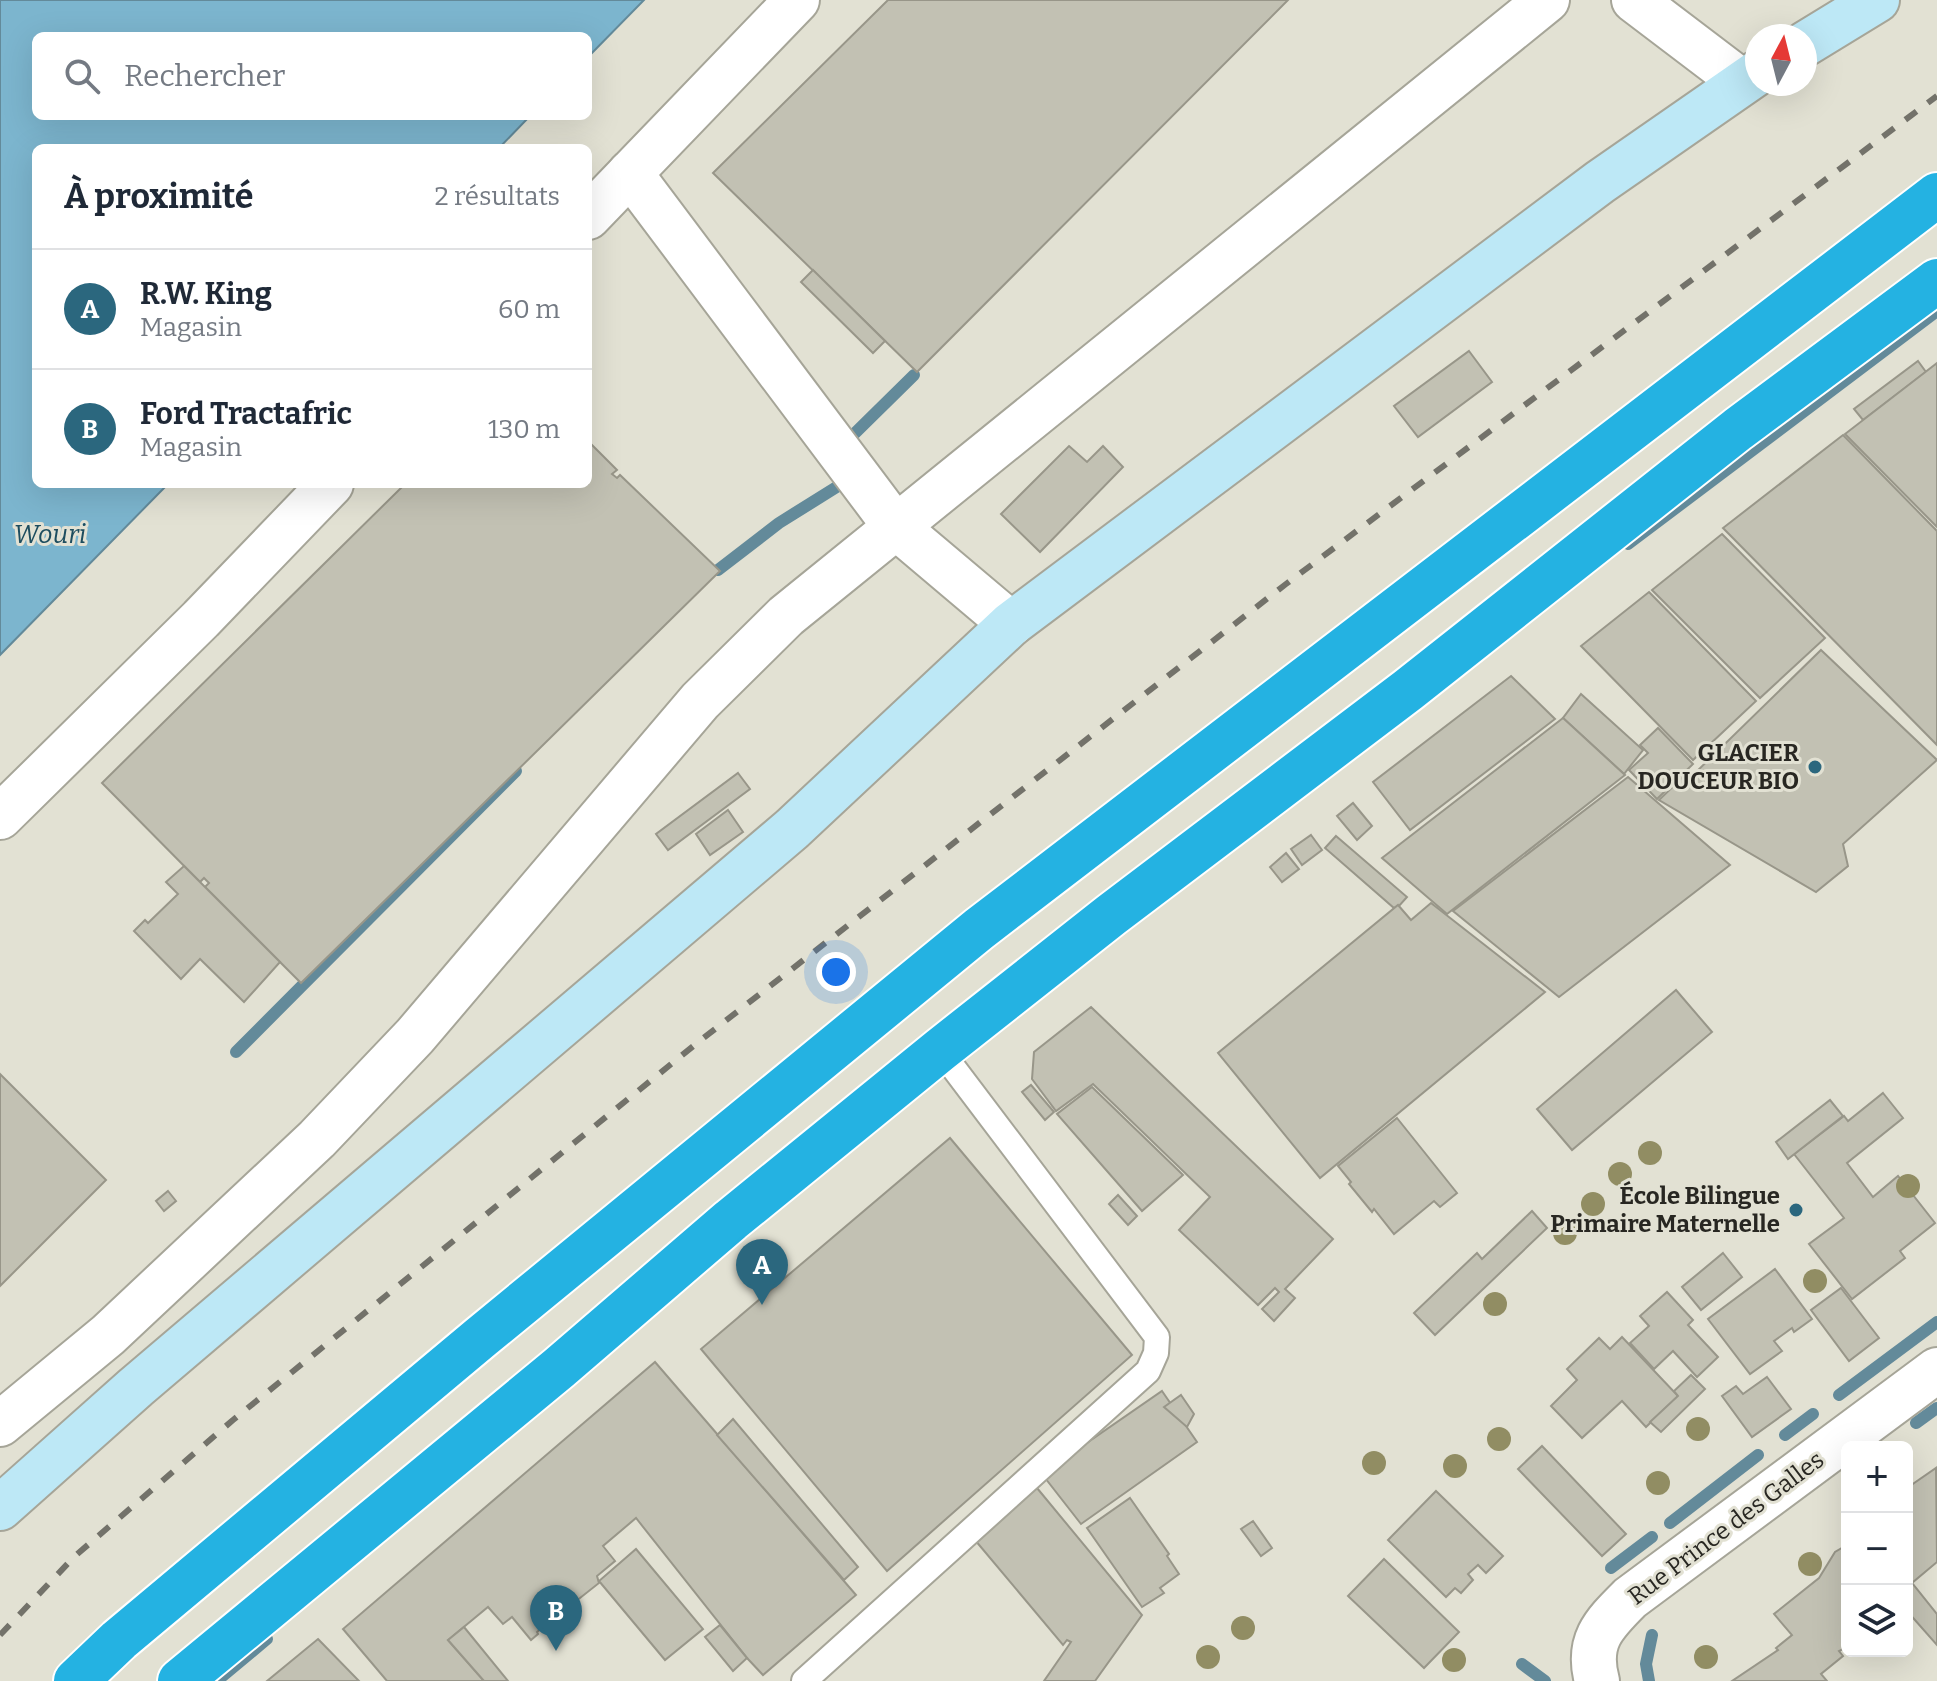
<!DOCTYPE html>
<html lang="fr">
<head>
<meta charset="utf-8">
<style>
  :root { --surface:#fff; --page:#f6f6f7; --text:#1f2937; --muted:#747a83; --line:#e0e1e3; --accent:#2b677e }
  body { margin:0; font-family:Bitter,serif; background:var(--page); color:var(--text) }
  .controls { position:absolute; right:24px; bottom:24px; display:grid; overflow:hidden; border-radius:12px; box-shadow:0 8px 32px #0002 }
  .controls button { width:72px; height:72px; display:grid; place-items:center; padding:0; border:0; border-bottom:2px solid var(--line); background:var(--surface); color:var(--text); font:40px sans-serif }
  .compass { position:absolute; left:1745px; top:24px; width:72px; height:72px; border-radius:50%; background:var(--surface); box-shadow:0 8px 32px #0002; rotate:7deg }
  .you { position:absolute; left:836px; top:972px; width:28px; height:28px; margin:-20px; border:6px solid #fff; border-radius:50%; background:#1a73e8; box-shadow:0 0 0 12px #1a73e833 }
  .badge { display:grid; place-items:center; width:52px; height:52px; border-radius:50%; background:var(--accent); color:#fff; font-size:26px; font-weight:700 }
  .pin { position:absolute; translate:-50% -66px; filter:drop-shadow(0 2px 4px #0008) }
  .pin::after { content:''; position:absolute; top:42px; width:28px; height:24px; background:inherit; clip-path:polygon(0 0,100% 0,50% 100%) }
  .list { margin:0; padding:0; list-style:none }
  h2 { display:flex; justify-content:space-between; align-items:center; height:104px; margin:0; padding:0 32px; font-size:34px }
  h2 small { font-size:26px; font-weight:400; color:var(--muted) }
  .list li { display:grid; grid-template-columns:52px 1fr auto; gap:24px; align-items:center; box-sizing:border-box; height:120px; padding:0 32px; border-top:2px solid var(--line) }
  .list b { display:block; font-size:30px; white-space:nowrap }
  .list p { margin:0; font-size:26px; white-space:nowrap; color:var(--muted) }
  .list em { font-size:26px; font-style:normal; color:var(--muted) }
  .icon { flex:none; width:44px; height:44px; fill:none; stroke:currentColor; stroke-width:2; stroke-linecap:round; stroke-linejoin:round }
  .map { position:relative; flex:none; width:1937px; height:1681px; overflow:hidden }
  .search { position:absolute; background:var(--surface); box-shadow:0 8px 32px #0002; left:32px; top:32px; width:560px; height:88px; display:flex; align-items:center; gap:20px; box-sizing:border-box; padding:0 28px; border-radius:12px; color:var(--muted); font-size:30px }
  .panel { position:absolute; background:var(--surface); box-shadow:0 8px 32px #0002; left:32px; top:144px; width:560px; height:344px; border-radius:12px }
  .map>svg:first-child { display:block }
</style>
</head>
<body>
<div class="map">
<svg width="1937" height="1681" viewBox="0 0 1937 1681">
  <rect width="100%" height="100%" fill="#e2e1d3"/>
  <!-- water -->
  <path fill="#7cb5ce" stroke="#638a9a" stroke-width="2" d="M0 0H644L588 57V36H36V116H530L499 148H36V484H168L0 655Z"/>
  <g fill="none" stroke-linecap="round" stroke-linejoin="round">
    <!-- stream -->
    <g stroke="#638a9a" stroke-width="12">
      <path d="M850 438 914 375"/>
      <path d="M1628 544 1937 311"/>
      <path d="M718 570 779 523 851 478"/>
      <path d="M236 1052 516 771"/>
      <path d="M1839 1395 1937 1322"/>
      <path d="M1916 1423 1937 1408"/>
      <path d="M1785 1435 1813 1414"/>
      <path d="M1670 1523 1758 1455"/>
      <path d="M1611 1568 1652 1537"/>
      <path d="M1522 1664 1545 1681"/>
      <path d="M219 1679 267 1639"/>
      <path d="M1649 1681 1646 1664 1652 1635"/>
    </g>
  </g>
  <!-- building -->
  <g fill="#c2c1b3" stroke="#989689" stroke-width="2">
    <path d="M888 0H1288L917 372 713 173Z"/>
    <path d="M813 270 885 341 873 353 801 282Z"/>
    <path d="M1469 351 1492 382 1418 437 1394 406Z"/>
    <path d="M1918 361 1926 372 1863 420 1854 409Z"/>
    <path d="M1937 363V527L1845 434Z"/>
    <path d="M1843 435 1937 531V745L1723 528Z"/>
    <path d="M588 441 617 470 612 474 617 478 620 475 720 571 301 983 205 887 209 883 204 878 200 882 102 783 405 484H588Z"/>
    <path d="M1069 446 1087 462 1103 446 1123 467 1040 552 1001 514Z"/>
    <path d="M1722 534 1825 638 1760 698 1652 590Z"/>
    <path d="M1649 592 1756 701 1693 760 1581 646Z"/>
    <path d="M1821 650 1937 760 1843 844 1848 866 1816 892 1659 800 1685 775 1690 778Z"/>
    <path d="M1511 676 1555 719 1410 830 1373 782Z"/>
    <path d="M1581 694 1643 750 1624 774 1563 718Z"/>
    <path d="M1563 718 1625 775 1447 914 1382 858Z"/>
    <path d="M1658 728 1693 764 1657 799 1629 770 1648 753 1640 745Z"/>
    <path d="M738 773 750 789 668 850 656 834Z"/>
    <path d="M1628 777 1730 865 1559 997 1453 911Z"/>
    <path d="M1353 803 1372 826 1357 840 1337 816Z"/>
    <path d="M728 810 743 832 710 855 696 834Z"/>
    <path d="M1311 835 1322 850 1302 865 1291 849Z"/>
    <path d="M1336 836 1407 897 1399 906 1394 908 1325 848Z"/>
    <path d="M1286 853 1299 869 1282 882 1270 867Z"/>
    <path d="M184 866 280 962 244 1002 200 959 181 979 134 931 145 920 148 923 178 894 166 882Z"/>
    <path d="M1431 903 1545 992 1320 1178 1218 1053 1398 905 1411 920Z"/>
    <path d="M1676 990 1712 1032 1572 1150 1537 1109Z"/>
    <path d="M1091 1007 1333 1239 1285 1289 1295 1298 1274 1321 1262 1309 1279 1292 1275 1288 1258 1305 1179 1230 1210 1197 1093 1084 1056 1111 1032 1079 1034 1052Z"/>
    <path d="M0 1074 106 1180 0 1286Z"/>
    <path d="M1031 1085 1054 1112 1045 1120 1022 1092Z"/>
    <path d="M1092 1087 1183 1175 1142 1211 1057 1114Z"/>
    <path d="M1883 1093 1903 1118 1847 1163 1873 1197 1898 1176 1935 1223 1900 1251 1905 1258 1852 1299 1809 1244 1844 1218 1794 1154 1844 1116 1848 1121Z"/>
    <path d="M1830 1100 1843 1116 1788 1159 1776 1142Z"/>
    <path d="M1397 1118 1457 1193 1440 1207 1434 1201 1394 1234 1374 1209 1372 1212 1349 1184 1351 1182 1338 1166Z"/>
    <path d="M950 1138 1132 1355 887 1571 701 1349Z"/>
    <path d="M168 1191 176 1201 164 1211 156 1201Z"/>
    <path d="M1118 1195 1137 1216 1128 1225 1109 1204Z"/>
    <path d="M1532 1211 1547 1228 1435 1335 1414 1313 1477 1253 1482 1259Z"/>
    <path d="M1723 1253 1742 1277 1701 1310 1682 1287Z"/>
    <path d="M1775 1269 1812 1319 1794 1332 1792 1328 1774 1341 1782 1351 1750 1374 1708 1319Z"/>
    <path d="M1841 1288 1879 1338 1849 1361 1811 1310Z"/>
    <path d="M1667 1292 1693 1320 1688 1325 1718 1357 1697 1377 1673 1351 1654 1369 1630 1343 1649 1326 1640 1316Z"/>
    <path d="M1622 1337 1678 1396 1646 1427 1622 1401 1582 1438 1551 1406 1577 1380 1567 1369 1599 1338 1610 1349Z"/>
    <path d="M655 1362 856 1595 763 1675 747 1658 636 1518 603 1546 615 1561 597 1576 599 1583 537 1632 538 1634 531 1640 512 1617 503 1624 488 1607 448 1640 484 1681H387L343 1629Z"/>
    <path d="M1691 1375 1705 1389 1661 1432 1650 1422 1678 1396 1674 1391Z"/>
    <path d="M1767 1377 1791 1409 1752 1437 1722 1396 1736 1386 1743 1394Z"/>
    <path d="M1162 1391 1197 1442 1081 1524 1042 1474Z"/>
    <path d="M1181 1395 1194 1414 1187 1427 1164 1407Z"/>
    <path d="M733 1419 858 1567 844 1580 717 1435Z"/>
    <path d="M1542 1446 1626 1534 1602 1556 1518 1469Z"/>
    <path d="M1936 1468 1937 1562 1912 1583 1937 1614V1645L1907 1611V1488Z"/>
    <path d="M1037 1488 1142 1615 1095 1681H1044L1071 1642 1067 1640 1063 1645 975 1540Z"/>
    <path d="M1436 1491 1503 1556 1486 1573 1478 1565 1468 1574 1473 1580 1461 1593 1455 1588 1446 1597 1388 1540Z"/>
    <path d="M1130 1498 1169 1554 1167 1556 1179 1574 1160 1588 1164 1593 1142 1607 1087 1528Z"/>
    <path d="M1253 1521 1272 1548 1261 1556 1241 1529Z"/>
    <path d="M1847 1545V1647L1839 1651 1843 1656 1821 1674 1827 1681H1732L1778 1650 1776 1648 1792 1635 1774 1614 1819 1578 1835 1552Z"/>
    <path d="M636 1549 703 1629 665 1660 599 1581Z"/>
    <path d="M1384 1559 1459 1632 1424 1668 1348 1596Z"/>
    <path d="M720 1625 747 1658 733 1671 705 1637Z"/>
    <path d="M464 1627 508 1681H484L448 1640Z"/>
    <path d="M318 1639 359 1681H267Z"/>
  </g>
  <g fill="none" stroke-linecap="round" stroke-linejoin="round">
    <!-- lane casing -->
    <g stroke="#a6a598" stroke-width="28">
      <path id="lane" d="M804 1681 1148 1371 1156 1353 1157 1337 940 1050"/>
    </g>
    <!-- street casing -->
    <g stroke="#a6a598" stroke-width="48">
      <g id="street">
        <path d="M1634 0 1742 82"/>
        <path d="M630 173 895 526 1011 624"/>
        <path d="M588 217 797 0"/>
        <path d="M0 817 201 619 331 484"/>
        <path d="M0 1424 108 1335 317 1139 415 1036 700 701 786 616 1547 0"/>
        <path d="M1597 1681C1586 1641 1604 1624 1630 1598L1937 1370"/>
      </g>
    </g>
    <!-- secondary casing -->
    <g stroke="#a6a598" stroke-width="48">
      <g id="secondary">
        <path d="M1805 44 1877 0"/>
        <path d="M0 1508 136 1387 792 829 1011 624 1600 182 1757 73"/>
      </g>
    </g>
    <!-- highway casing -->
    <g stroke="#fff" stroke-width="48">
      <g id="highway">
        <path d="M76 1681 119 1640 480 1338 979 929 1937 195"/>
        <path d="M180 1681 559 1368 731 1220 940 1050 1111 915 1408 690 1738 429 1937 281"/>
      </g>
    </g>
    <!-- lane -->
    <use href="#lane" stroke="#fff" stroke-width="24"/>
    <!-- street -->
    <use href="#street" stroke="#fff" stroke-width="44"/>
    <!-- secondary -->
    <use href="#secondary" stroke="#bde8f6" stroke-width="44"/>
    <!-- highway -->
    <use href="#highway" stroke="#24b2e2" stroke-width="44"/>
    <!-- rail -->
    <path stroke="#73726a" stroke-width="6" stroke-dasharray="14 14" stroke-linecap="butt" d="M0 1635 75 1556 233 1420 697 1043 1286 584 1937 96"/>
  </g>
  <!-- trees -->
  <g fill="#918d63">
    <circle cx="1650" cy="1153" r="12"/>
    <circle cx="1620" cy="1174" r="12"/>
    <circle cx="1908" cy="1186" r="12"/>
    <circle cx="1593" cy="1204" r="12"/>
    <circle cx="1565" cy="1233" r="12"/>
    <circle cx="1815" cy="1281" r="12"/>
    <circle cx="1495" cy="1304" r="12"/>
    <circle cx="1698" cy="1429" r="12"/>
    <circle cx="1499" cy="1439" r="12"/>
    <circle cx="1374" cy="1463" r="12"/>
    <circle cx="1455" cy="1466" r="12"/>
    <circle cx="1658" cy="1483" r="12"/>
    <circle cx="1810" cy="1564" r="12"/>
    <circle cx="1243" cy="1628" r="12"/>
    <circle cx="1208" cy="1657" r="12"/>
    <circle cx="1706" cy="1657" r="12"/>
    <circle cx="1454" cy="1660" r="12"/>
  </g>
  <!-- markers -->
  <g fill="#2b677e" stroke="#e2e1d3" stroke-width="3">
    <circle cx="1815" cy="767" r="8"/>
    <circle cx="1796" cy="1210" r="8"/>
  </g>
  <g text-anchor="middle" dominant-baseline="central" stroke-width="6" stroke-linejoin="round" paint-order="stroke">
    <!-- poi labels -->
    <g font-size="24" font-weight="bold" fill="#282722" stroke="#e2e1d3" text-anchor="end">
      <text x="1799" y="753">GLACIER<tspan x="1799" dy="28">DOUCEUR BIO</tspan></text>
      <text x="1780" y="1196">École Bilingue<tspan x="1780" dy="28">Primaire Maternelle</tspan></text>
    </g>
    <!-- street labels -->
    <g font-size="24" fill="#282722" stroke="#e2e1d3">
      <text transform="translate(1726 1528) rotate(-37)">Rue Prince des Galles</text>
    </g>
    <!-- water labels -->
    <g font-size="26" font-style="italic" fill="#1d4d5f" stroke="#e2e1d3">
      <text x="50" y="534">Wouri</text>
    </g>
  </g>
</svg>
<div class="controls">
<button>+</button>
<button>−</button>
<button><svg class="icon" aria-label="layers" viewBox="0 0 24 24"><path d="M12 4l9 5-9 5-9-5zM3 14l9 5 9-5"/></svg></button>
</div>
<svg class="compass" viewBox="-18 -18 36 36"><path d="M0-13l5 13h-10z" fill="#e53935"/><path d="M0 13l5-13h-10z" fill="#747a83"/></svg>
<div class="you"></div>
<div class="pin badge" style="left:762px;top:1305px">A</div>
<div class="pin badge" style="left:556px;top:1651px">B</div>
<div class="search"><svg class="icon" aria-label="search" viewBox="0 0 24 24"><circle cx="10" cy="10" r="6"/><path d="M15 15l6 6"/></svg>Rechercher</div>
<section class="panel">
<h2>À proximité<small>2 résultats</small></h2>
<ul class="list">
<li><span class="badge">A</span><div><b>R.W. King</b><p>Magasin</p></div><em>60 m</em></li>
<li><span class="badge">B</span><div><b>Ford Tractafric</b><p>Magasin</p></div><em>130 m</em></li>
</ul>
</section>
</div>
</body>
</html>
